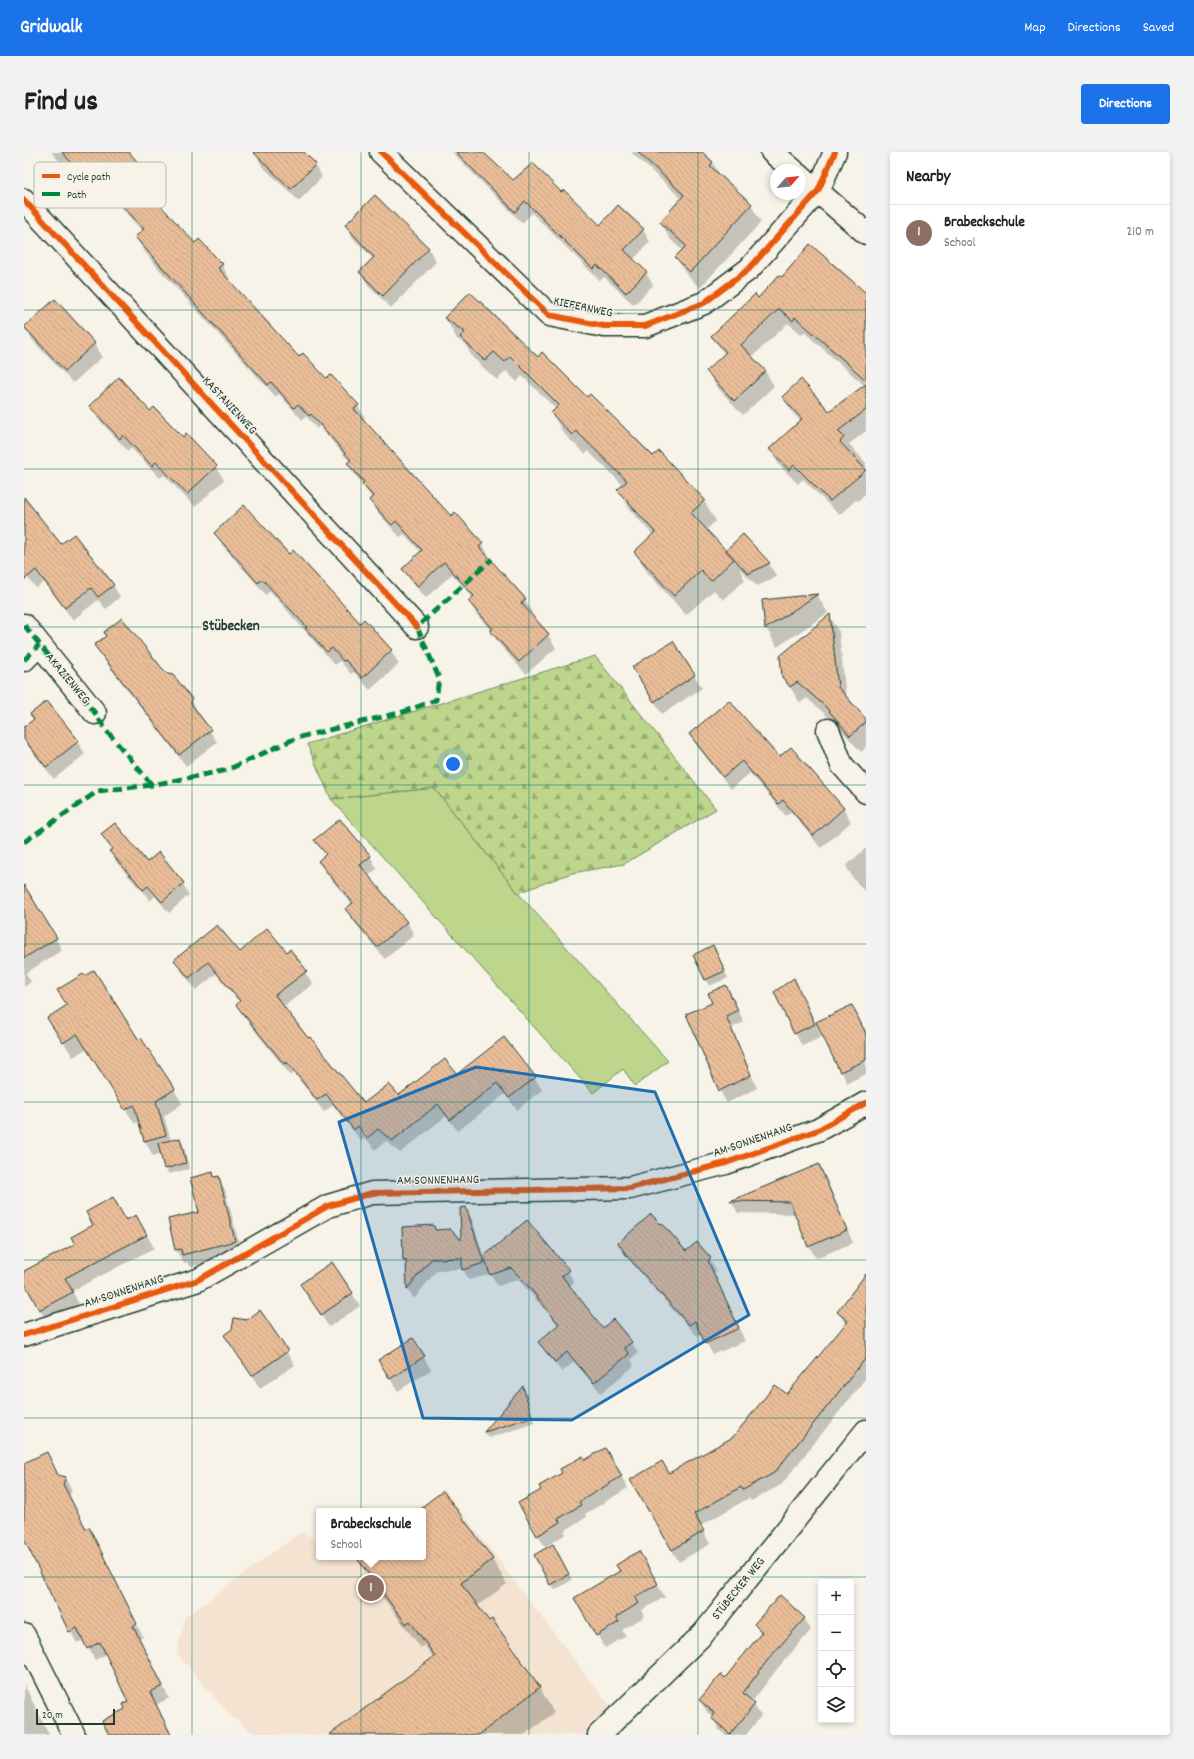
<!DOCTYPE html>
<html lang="en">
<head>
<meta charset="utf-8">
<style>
  :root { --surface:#fff; --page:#f2f2f2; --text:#202124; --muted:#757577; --line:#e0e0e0; --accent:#1a73e8 }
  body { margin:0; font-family:Dekko,sans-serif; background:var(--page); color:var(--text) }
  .controls { position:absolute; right:12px; bottom:12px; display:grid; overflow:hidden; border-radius:4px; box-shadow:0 2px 6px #0003 }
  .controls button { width:36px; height:36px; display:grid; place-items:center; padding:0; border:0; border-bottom:1px solid var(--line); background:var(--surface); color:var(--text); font:20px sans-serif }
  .compass { position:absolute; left:746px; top:12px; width:36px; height:36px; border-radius:50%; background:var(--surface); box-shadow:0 2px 6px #0003; rotate:63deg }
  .scale { position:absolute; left:12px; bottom:10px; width:79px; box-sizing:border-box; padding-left:4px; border:2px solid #1f3d34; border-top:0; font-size:11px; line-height:14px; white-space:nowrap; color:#1f3d34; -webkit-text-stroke:3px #f7f3e8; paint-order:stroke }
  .you { position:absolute; left:429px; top:612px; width:14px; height:14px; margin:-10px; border:3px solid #fff; border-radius:50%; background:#1a73e8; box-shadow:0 0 0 6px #1a73e833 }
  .badge { display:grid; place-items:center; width:26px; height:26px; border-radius:50%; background:var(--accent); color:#fff; font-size:13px; font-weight:700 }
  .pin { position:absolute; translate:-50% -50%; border:2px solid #fff; box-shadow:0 1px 4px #0006 }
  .popup { position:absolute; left:292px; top:1356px; width:110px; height:52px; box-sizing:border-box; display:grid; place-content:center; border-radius:4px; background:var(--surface); filter:drop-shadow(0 1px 3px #0005); font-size:13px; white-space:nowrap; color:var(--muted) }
  .popup b { font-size:15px; color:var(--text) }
  .popup::after { content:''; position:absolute; left:50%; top:100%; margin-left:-8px; border:8px solid transparent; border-top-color:var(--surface) }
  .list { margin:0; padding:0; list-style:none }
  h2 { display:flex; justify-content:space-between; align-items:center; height:52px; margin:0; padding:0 16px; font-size:17px }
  h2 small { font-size:13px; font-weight:400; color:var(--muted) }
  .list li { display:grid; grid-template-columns:26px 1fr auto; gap:12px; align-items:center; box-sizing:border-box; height:56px; padding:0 16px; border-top:1px solid var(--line) }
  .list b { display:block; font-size:15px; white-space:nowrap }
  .list p { margin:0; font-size:13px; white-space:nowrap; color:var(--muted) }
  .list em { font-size:13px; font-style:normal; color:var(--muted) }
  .icon { flex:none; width:22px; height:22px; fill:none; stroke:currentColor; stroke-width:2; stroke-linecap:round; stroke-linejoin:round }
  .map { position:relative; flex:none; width:842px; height:1583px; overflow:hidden; border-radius:4px }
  header { display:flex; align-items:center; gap:24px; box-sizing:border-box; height:56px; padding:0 20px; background:var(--accent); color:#fff }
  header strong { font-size:19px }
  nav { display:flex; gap:22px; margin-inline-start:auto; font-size:14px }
  .intro { display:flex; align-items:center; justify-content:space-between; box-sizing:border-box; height:96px; padding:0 24px }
  h1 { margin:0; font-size:28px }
  .button { padding:10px 18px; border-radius:4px; background:var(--accent); color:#fff; font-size:14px; font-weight:700 }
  main { display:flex; gap:24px; padding:0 24px }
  aside { flex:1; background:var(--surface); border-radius:4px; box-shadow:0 2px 6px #0003 }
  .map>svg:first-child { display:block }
</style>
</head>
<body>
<header>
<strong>Gridwalk</strong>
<nav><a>Map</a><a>Directions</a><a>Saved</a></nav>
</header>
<div class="intro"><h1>Find us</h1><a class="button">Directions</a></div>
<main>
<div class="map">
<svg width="842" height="1583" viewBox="0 0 842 1583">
  <defs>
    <pattern id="forest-firs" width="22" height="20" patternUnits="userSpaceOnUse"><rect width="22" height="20" fill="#bdd68c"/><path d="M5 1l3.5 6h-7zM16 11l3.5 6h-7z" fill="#99af73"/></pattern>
    <pattern id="building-back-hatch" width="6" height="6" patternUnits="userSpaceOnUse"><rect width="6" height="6" fill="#eabd99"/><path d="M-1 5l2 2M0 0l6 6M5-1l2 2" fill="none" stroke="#c8a384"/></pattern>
  </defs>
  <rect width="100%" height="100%" fill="#f7f3e8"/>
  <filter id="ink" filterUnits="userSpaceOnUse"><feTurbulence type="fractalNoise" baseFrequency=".025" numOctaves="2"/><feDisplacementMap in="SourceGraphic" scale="8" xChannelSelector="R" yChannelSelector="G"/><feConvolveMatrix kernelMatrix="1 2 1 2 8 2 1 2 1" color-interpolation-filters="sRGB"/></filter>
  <g filter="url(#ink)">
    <!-- built -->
    <path fill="#f3e3d0" d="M420 1337 594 1565 575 1583H232L206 1563 153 1502 161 1465 277 1380 295 1389V1405H324L328 1407 331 1405H399V1359H391Z"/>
    <!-- grass -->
    <path fill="#bdd68c" stroke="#6e8a60" d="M410 636 494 741 644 909 611 934 599 917 569 941 307 647Z"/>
    <!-- forest -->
    <path fill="url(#forest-firs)" stroke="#6e8a60" d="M571 504 692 657 600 712 548 721 494 741 410 636 307 647 283 592Z"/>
    <!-- shadow -->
    <g fill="#0003">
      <path d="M27 0H96L133 32 140 45 133 51 171 92 198 113 205 126 203 128 275 206 334 254 341 266 339 268 427 366 431 362 458 392 466 405 464 407 501 448 508 460 506 463 524 483 532 496 502 522 475 492 468 479 452 462 445 449 449 446 428 422 402 446 387 430 379 417 397 400 380 382 376 385 354 361 346 348 348 346 332 324 324 311 326 310 295 274 293 277 282 264 278 268 255 242 252 245 135 117 119 98 112 85 118 79 95 53 92 55 81 43 77 47 55 22 50 26Z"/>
      <path d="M278 0 291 12 298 25 275 49 238 14 231 1Z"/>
      <path d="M428 0H457L489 29 537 42 576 75 619 78 626 90 609 108 622 121 629 133 610 153 580 125 576 129 508 61 498 71Z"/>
      <path d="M607 0H677L689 11 697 25 727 53 737 70 676 136 662 122 652 105 659 99 647 88 637 71 658 47Z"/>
      <path d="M351 44 405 97 412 110 367 156 344 133 336 120 349 107 329 86 322 73Z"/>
      <path d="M758 126 842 143V279L825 292 842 311V341L834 349 832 348 815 363 779 327 774 332 755 313 747 298 777 270 768 260 759 245 805 260 841 234 780 180 778 183 764 171 728 205 741 219 750 234 719 263 692 234 683 219 701 203 688 184Z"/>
      <path d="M31 148 71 192 78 205 49 231 9 189 1 176Z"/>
      <path d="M422 167 514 206 563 246 629 305 635 300 680 349 692 369 682 378 706 403 704 398 719 383 745 412 753 425 733 434 715 416 721 428 699 448 690 438 662 463 623 420 611 400 629 383 606 358 594 338 599 333 564 299 561 302 540 282 528 261 532 257 498 224 493 230 482 219 473 228 449 206 441 192 433 187Z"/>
      <path d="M66 254 126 260 159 286 162 283 192 315 200 328 171 355 140 323 136 326 107 296 104 299 74 267Z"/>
      <path d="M0 346 37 394 89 433 96 445 82 457 74 448 49 468 20 430 12 436 0 421Z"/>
      <path d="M192 381 265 403 336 472 367 499 375 512 346 538 330 520 327 522 316 509 311 513 246 439 242 443 199 394Z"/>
      <path d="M793 443 804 461 753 495 742 476 739 449Z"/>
      <path d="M806 464 815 480 822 546 842 569V595L837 600 811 571 783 546 776 551 759 524Z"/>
      <path d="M83 484 136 515 167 547 174 560V562L193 590 162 614 78 505 71 493Z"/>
      <path d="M670 523 678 536 638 562 617 528Z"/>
      <path d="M0 576 54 589 61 602 30 627 3 593 0 588Z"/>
      <path d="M666 582 755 606 767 596 820 657 827 670 797 696 767 660 762 664 726 621 707 637 673 594Z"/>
      <path d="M79 682 122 711 159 732 165 743 145 761 131 744 126 749 115 734 114 735 93 711 87 699 88 698Z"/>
      <path d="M292 688 346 704 353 717 344 724 383 770 390 783 361 807 330 770 322 757 328 753 302 721 295 709 302 703Z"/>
      <path d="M842 696V741L829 726 822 714Z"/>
      <path d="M0 761 32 787 38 798 2 821 7 830 0 835Z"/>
      <path d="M266 799 289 832 259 855 340 953 375 945 433 923 511 926 518 938 493 958 481 942 434 979 422 964 376 1001 362 989 351 998 342 986 337 989 309 953 300 960 270 921 267 924 220 865 213 853 216 851 192 822 172 838 158 820 151 808 215 802 263 801Z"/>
      <path d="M692 801 704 826 685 834 682 827Z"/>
      <path d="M770 828 798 885 778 894 771 881Z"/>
      <path d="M702 834 720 870 708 876 733 936 703 951 696 939 663 863 689 851Z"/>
      <path d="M828 854 840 877 842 875V922L823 931 794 870Z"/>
      <path d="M24 866 114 889 150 937 158 952 140 964 147 989 156 987 160 994 165 1017 145 1022 141 1016 138 1001 129 1004 121 989 115 969 111 972 62 897 49 905Z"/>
      <path d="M794 1013 801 1025 829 1091 792 1106 785 1094 772 1062 714 1061 708 1050Z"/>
      <path d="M189 1021 191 1026H194L201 1038 218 1102 166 1115 163 1110 160 1111 152 1098 145 1068 176 1060Z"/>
      <path d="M441 1056 448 1067 460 1105 503 1070 544 1119 550 1130 545 1135 579 1177 607 1190 614 1201 607 1207 610 1214 577 1241 550 1210 538 1220 522 1201 515 1190 535 1174 494 1127 474 1134 467 1122 445 1128 439 1117 413 1118 390 1147 384 1137 383 1114 380 1109 410 1074 412 1079 438 1090Z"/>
      <path d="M102 1069 119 1076 130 1096 48 1139 55 1152 23 1170 0 1128V1120Z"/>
      <path d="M595 1092 662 1100 686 1107 693 1119 690 1121 721 1189 689 1203 677 1181 673 1184 631 1138 602 1104Z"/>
      <path d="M277 1132 328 1141 336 1154 305 1175Z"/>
      <path d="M842 1146V1226L757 1333 727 1349 725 1346 676 1374 686 1392 655 1410 607 1329 645 1323 709 1286 763 1243 822 1173 814 1160Z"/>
      <path d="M236 1160 271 1213 236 1236 201 1184Z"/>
      <path d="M400 1205 407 1218 374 1239 363 1222Z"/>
      <path d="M499 1236 502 1242 511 1271 465 1286 461 1281Z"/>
      <path d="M561 1309 597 1324 604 1336 561 1362 563 1365 540 1379 542 1382 521 1395 496 1352 518 1338 539 1321Z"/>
      <path d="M0 1312 29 1313 35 1325 41 1326 48 1338 45 1345 62 1378 71 1389 119 1485 115 1486 145 1546 132 1553 147 1583H86L106 1550 83 1502 71 1508 60 1488 53 1491 46 1479 0 1366Z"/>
      <path d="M419 1340 468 1407 483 1432 453 1454 465 1471 468 1469 516 1536 530 1561 500 1583H306L410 1506 400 1493 397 1496 347 1430 333 1405H399V1359H394Z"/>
      <path d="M528 1393 548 1428 531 1438 511 1404Z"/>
      <path d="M615 1401 641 1445 618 1458 621 1464 598 1478 602 1484 581 1496 559 1459Z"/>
      <path d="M780 1466 787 1478 753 1517 728 1550 737 1564 722 1583H701L695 1578 689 1565 683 1560 676 1548 702 1528 737 1483 731 1473Z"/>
      <path d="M0 1532 25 1583H0Z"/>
    </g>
    <!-- building -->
    <g fill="url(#building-back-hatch)" stroke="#1f3d34">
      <path d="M38 0H105L133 32 124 40 171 91 175 87 187 100 199 112 194 116 275 205 279 201 302 226 307 223 335 253 330 257 427 364 431 360 459 391 455 395 502 447 497 451 525 482 495 510 466 479 469 477 444 449 450 444 420 410 394 434 378 417 398 398 372 369 368 373 345 348 349 344 338 332 340 330 323 311 327 308 287 262 285 264 274 252 270 256 247 230 244 233 111 85 120 77 87 41 84 43 73 31 69 35Z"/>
      <path d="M229 0H280L292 12 267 37Z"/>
      <path d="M432 0H459L489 28 509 11 537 40 540 38 576 73 594 53 620 77 600 98 623 120 602 141 573 113 569 117 501 49 491 60Z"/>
      <path d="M614 0H678L689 10 686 14 728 52 666 120 651 105 662 94 636 70 660 43Z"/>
      <path d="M351 43 405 96 359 144 335 120 350 105 321 73Z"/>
      <path d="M786 92 842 141V228L771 165 769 169 755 157 717 193 742 219 710 249 682 219 702 200 687 184 731 142 734 146 755 123 758 125Z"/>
      <path d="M446 140 514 205 518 200 563 245 566 242 629 304 635 299 681 348 667 361 710 407 687 429 677 418 650 444 610 400 631 380 593 338 603 329 552 279 548 283 527 261 535 253 486 204 481 210 470 200 461 209 436 185 441 180 420 166Z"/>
      <path d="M31 147 71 191 41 219 0 175Z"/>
      <path d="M95 225 126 259 130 255 159 285 162 281 193 314 163 342 132 310 128 314 99 283 96 287 65 254Z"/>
      <path d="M777 227 805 259 842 232V258L814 279 820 285 816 290 842 318 806 349 770 313 765 318 745 297 778 267 758 245Z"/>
      <path d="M0 345 37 392 50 382 90 433 74 445 67 436 41 456 12 418 0 428Z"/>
      <path d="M220 353 265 402 269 398 336 471 340 467 368 498 338 526 321 508 319 509 308 496 303 500 281 476 283 475 238 427 234 431 190 381Z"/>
      <path d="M719 382 746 411 724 422 702 398Z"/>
      <path d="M794 442 741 477 738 448Z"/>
      <path d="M806 462 814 535 842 567V570L826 584 801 554 773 530 766 535 758 525 756 504Z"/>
      <path d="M98 466 137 515 144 522 149 523 159 535 168 547 167 552 187 578 155 603 70 493 82 484 80 480Z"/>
      <path d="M649 489 671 523 630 550 608 515Z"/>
      <path d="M705 548 755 605 767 595 820 656 789 684 759 648 754 652 718 609 699 625 665 582Z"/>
      <path d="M23 549 55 589 22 615 0 587V575L10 567 6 562Z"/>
      <path d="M316 667 347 704 336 713 383 770 353 795 321 757 329 751 294 709 302 702 290 688Z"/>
      <path d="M91 671 123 710 135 700 160 731 138 750 124 734 119 738 108 724H107L85 699 88 697 77 682Z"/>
      <path d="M0 733 33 786 0 806Z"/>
      <path d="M193 773 216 800 243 776 263 800 266 797 283 819 251 843 284 886 286 885 340 951 365 932 375 943 421 907 433 922 480 885 512 925 485 946 473 931 426 968 414 952 368 989 354 977 343 986 334 974 330 978 302 942 293 948 263 910 260 912 212 853 216 849 184 810 165 826 150 808Z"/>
      <path d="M689 793 701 819 681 828 669 803Z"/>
      <path d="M70 818 115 888 117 886 151 937 132 949 142 983 120 989 110 953 101 958 53 882 39 891 23 866 43 853 33 838 59 822 61 824Z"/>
      <path d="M770 826 791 872 770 882 750 840Z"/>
      <path d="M702 833 714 858 702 864 727 923 695 939 662 862 688 851 684 841Z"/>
      <path d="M828 853 842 882V908L816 920 792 870Z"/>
      <path d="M156 986 162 1011 140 1017 134 991Z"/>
      <path d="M795 1012 823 1078 784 1095 766 1050 706 1049Z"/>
      <path d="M189 1020 190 1025 195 1024 211 1089 158 1103 157 1097 151 1098 144 1067 175 1060 166 1026Z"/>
      <path d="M89 1045 102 1068 112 1063 123 1083 41 1126 49 1140 15 1158 0 1130V1119L51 1092 47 1085 69 1073 62 1060Z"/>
      <path d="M442 1055 460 1111 438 1118V1106L407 1107 383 1137 382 1108 379 1109 378 1075 410 1073 411 1078 426 1077 437 1088 436 1056Z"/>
      <path d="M627 1062 637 1072 638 1071 662 1099 673 1090 687 1106 684 1109 715 1176 681 1192 671 1169 665 1173 603 1104 594 1091Z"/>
      <path d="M503 1068 545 1118 538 1124 579 1176 589 1167 608 1190 600 1196 605 1202 570 1231 543 1200 531 1210 514 1190 535 1172 500 1129 487 1116 466 1123 460 1104Z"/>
      <path d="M308 1110 329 1141 297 1163 276 1132Z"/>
      <path d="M842 1122V1206L750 1321 719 1338 717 1335 670 1362 680 1379 648 1398 606 1328 638 1309 645 1321 709 1285 751 1233 763 1242 824 1169 813 1160Z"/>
      <path d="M236 1158 264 1199 228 1224 200 1183 208 1177 210 1166 223 1168Z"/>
      <path d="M389 1186 401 1204 366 1227 354 1208Z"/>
      <path d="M499 1234 508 1265 460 1280Z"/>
      <path d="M581 1296 598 1324 555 1350 557 1353 534 1367 536 1370 513 1384 494 1351 517 1338 515 1334 538 1321 536 1317 559 1304 561 1308Z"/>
      <path d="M23 1300 34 1323 42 1325 39 1332 62 1377 65 1375 113 1472 109 1474 139 1534 126 1540 147 1583H85L78 1569 101 1557 99 1552 104 1550 76 1490 63 1497 53 1476 45 1480 0 1387V1311Z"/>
      <path d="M419 1339 469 1407 437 1431 465 1469 468 1467 516 1535 455 1583H305L411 1504 386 1469 382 1472 332 1405H399V1354Z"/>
      <path d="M529 1392 545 1422 526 1433 510 1403Z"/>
      <path d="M615 1399 634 1432 611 1445 615 1451 592 1465 595 1470 572 1484 550 1446 596 1419 592 1413Z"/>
      <path d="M756 1443 781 1466 746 1505 719 1541 731 1552 706 1582 687 1566 690 1561 675 1548 697 1522 701 1526 738 1480 730 1472Z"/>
    </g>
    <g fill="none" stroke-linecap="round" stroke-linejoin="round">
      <!-- street casing -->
      <g stroke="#1f3d34" stroke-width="25">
        <g id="street">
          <path d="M357 0 525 163 580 174H621L680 151 725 117 794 39 811 0"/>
          <path d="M748 0 769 18"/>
          <path d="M776 24 842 81"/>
          <path d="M0 48 393 475"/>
          <path d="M0 473 71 561"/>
          <path d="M0 508 15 493"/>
          <path d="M804 578 818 613 842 640"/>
          <path d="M0 1183 174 1128 304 1054 348 1041 606 1036 702 1011 794 978 842 951"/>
          <path d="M0 1483 50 1583"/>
          <path d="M575 1583 679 1482 842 1279"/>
        </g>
      </g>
      <!-- street -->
      <use href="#street" stroke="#f7f3e8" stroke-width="22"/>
      <!-- quiet -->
      <g stroke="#00873e" stroke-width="5" stroke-dasharray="10 5" stroke-linecap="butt">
        <path d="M0 473 71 561 83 579 128 633"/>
        <path d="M0 508 15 493"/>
        <path d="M0 690 74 639 128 633 203 618 272 586 379 560 412 548 415 526 393 475 468 407"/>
      </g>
      <!-- cycleway casing -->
      <g stroke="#f7f3e8" stroke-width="8">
        <g id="cycleway">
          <path d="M357 0 525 163 580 174H621L680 151 725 117 794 39 811 0"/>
          <path d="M0 48 393 475"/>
          <path d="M0 1183 174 1128 304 1054 348 1041 606 1036 702 1011 794 978 842 951"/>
        </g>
      </g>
      <!-- cycleway -->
      <use href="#cycleway" stroke="#e8590c" stroke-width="6"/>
    </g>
  </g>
  <!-- marked area -->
  <path fill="#1f6fb2" fill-opacity="0.2" stroke="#1f6fb2" stroke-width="3" stroke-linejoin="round" d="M452 915 631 940 725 1163 548 1268 399 1266 315 970Z"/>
  <!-- grid -->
  <path fill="none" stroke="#0f766e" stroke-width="1" stroke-opacity="0.55" d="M168 0V1583M337 0V1583M505 0V1583M674 0V1583M0 158H842M0 317H842M0 475H842M0 633H842M0 792H842M0 950H842M0 1108H842M0 1266H842M0 1425H842"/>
  <g text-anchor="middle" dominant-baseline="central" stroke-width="3" stroke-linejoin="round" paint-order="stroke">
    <!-- street labels -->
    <g font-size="13" fill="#1f3d34" stroke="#f7f3e8">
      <text transform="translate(559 156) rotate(12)">KIEFERNWEG</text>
      <text transform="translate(205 254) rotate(47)">KASTANIENWEG</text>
      <text transform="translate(43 527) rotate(50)">AKAZIENWEG</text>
      <text transform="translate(729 989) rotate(-19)">AM SONNENHANG</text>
      <text transform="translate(414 1029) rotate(-1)">AM SONNENHANG</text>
      <text transform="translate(100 1140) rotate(-18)">AM SONNENHANG</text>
      <text transform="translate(715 1437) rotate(-51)">STÜBECKER WEG</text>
    </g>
    <!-- quarter labels -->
    <g font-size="15" font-weight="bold" fill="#1f3d34" stroke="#f7f3e8">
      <text x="207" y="475">Stübecken</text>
    </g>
  </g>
  <!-- legend -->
  <rect x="10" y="10" width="132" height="46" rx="6" fill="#f7f3e8" stroke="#b6bcb2" stroke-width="1"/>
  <rect x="18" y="22" width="18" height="4" fill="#e8590c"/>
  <rect x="18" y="40" width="18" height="4" fill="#00873e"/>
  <g font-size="11" fill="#1f3d34">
    <text x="43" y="28">Cycle path</text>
    <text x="43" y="46">Path</text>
  </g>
</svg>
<div class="controls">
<button>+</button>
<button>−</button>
<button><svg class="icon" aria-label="locate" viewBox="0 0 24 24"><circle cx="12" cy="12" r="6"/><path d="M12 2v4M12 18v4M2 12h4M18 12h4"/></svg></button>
<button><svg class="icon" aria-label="layers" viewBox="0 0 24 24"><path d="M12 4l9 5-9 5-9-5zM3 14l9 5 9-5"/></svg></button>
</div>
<svg class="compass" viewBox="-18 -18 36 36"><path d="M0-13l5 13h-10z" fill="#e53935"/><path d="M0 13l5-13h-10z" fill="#757577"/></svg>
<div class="scale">20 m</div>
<div class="you"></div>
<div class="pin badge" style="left:347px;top:1436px;background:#8d6e63">1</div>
<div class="popup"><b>Brabeckschule</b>School</div>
</div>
<aside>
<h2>Nearby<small></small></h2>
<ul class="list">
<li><span class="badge" style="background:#8d6e63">1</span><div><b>Brabeckschule</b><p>School</p></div><em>210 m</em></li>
</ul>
</aside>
</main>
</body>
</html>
